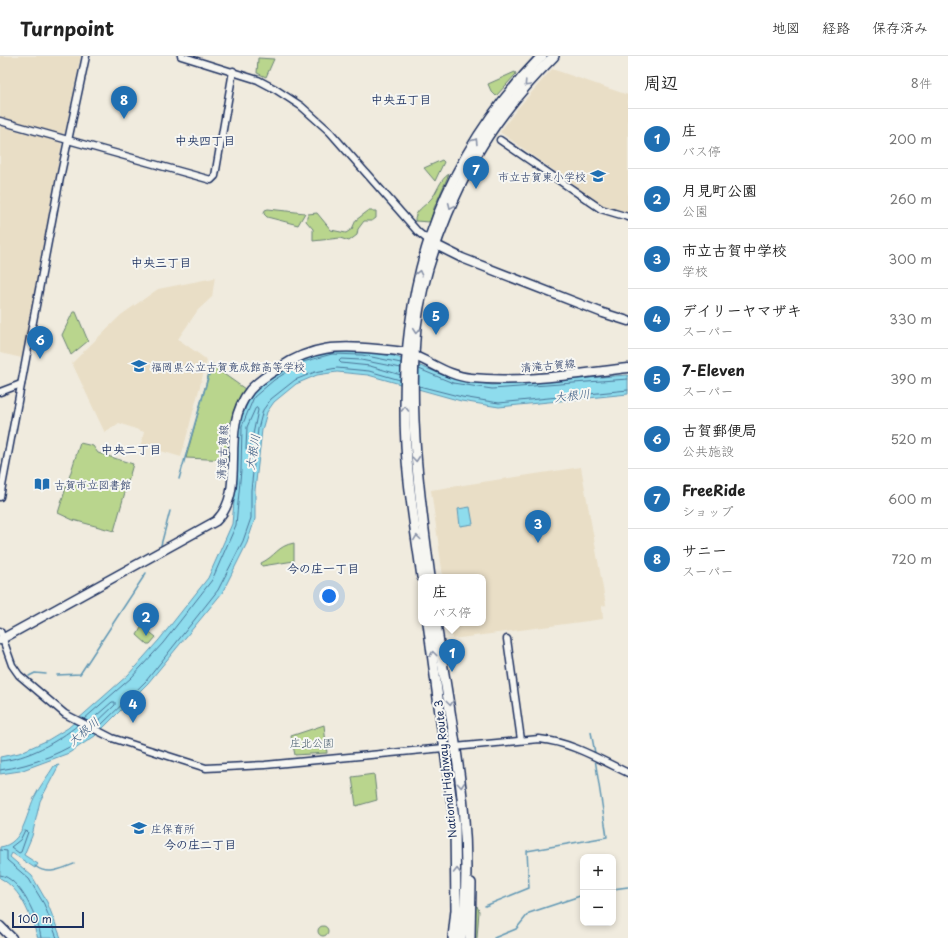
<!DOCTYPE html>
<html lang="ja">
<head>
<meta charset="utf-8">
<style>
  :root { --surface:#fff; --page:#f2f2f2; --text:#222; --muted:#767676; --line:#e0e0e0; --accent:#1f6fb2 }
  body { margin:0; font-family:"Playpen Sans","Klee One",sans-serif; background:var(--page); color:var(--text) }
  .controls { position:absolute; right:12px; bottom:12px; display:grid; overflow:hidden; border-radius:8px; box-shadow:0 2px 6px #0003 }
  .controls button { width:36px; height:36px; display:grid; place-items:center; padding:0; border:0; border-bottom:1px solid var(--line); background:var(--surface); color:var(--text); font:20px sans-serif }
  .scale { position:absolute; left:12px; bottom:10px; width:72px; box-sizing:border-box; padding-left:4px; border:2px solid #1b2f5e; border-top:0; font-size:11px; line-height:14px; white-space:nowrap; color:#1b2f5e; -webkit-text-stroke:3px #f6f6f2; paint-order:stroke }
  .you { position:absolute; left:329px; top:540px; width:14px; height:14px; margin:-10px; border:3px solid #fff; border-radius:50%; background:#1a73e8; box-shadow:0 0 0 6px #1a73e833 }
  .badge { display:grid; place-items:center; width:26px; height:26px; border-radius:50%; background:var(--accent); color:#fff; font-size:13px; font-weight:700 }
  .pin { position:absolute; translate:-50% -33px; filter:drop-shadow(0 1px 2px #0008) }
  .pin::after { content:''; position:absolute; top:21px; width:14px; height:12px; background:inherit; clip-path:polygon(0 0,100% 0,50% 100%) }
  .popup { position:absolute; left:418px; top:518px; width:68px; height:52px; box-sizing:border-box; display:grid; place-content:center; border-radius:8px; background:var(--surface); filter:drop-shadow(0 1px 3px #0005); font-size:13px; white-space:nowrap; color:var(--muted) }
  .popup b { font-size:15px; color:var(--text) }
  .popup::after { content:''; position:absolute; left:50%; top:100%; margin-left:-8px; border:8px solid transparent; border-top-color:var(--surface) }
  .list { margin:0; padding:0; list-style:none }
  h2 { display:flex; justify-content:space-between; align-items:center; height:52px; margin:0; padding:0 16px; font-size:17px }
  h2 small { font-size:13px; font-weight:400; color:var(--muted) }
  .list li { display:grid; grid-template-columns:26px 1fr auto; gap:12px; align-items:center; box-sizing:border-box; height:60px; padding:0 16px; border-top:1px solid var(--line) }
  .list b { display:block; font-size:15px; white-space:nowrap }
  .list p { margin:0; font-size:13px; white-space:nowrap; color:var(--muted) }
  .list em { font-size:13px; font-style:normal; color:var(--muted) }
  .map { position:relative; flex:none; width:628px; height:882px; overflow:hidden }
  header { display:flex; align-items:center; gap:24px; box-sizing:border-box; height:56px; padding:0 20px; background:var(--surface); border-bottom:1px solid var(--line) }
  header strong { font-size:19px }
  nav { display:flex; gap:22px; margin-inline-start:auto; font-size:14px }
  main { display:flex }
  aside { flex:1; background:var(--surface) }
  .map>svg:first-child { display:block }
</style>
</head>
<body>
<header>
<strong>Turnpoint</strong>
<nav><a>地図</a><a>経路</a><a>保存済み</a></nav>
</header>
<main>
<div class="map">
<svg width="628" height="882" viewBox="0 0 628 882">
  <rect width="100%" height="100%" fill="#f0ebde"/>
  <filter id="ink" filterUnits="userSpaceOnUse"><feTurbulence type="fractalNoise" baseFrequency=".025" numOctaves="2"/><feDisplacementMap in="SourceGraphic" scale="8" xChannelSelector="R" yChannelSelector="G"/><feConvolveMatrix kernelMatrix="1 2 1 2 8 2 1 2 1" color-interpolation-filters="sRGB"/></filter>
  <g filter="url(#ink)">
    <!-- built -->
    <g fill="#e9dec6">
      <path d="M0 0H81L65 77 62 78 0 61Z"/>
      <path d="M552 13 628 39V157L605 151 500 76 517 53Z"/>
      <path d="M0 70 60 86 62 89 22 302 0 297Z"/>
      <path d="M215 220 212 241 198 254 178 283 207 304 181 401 141 389 144 376 119 367 105 377 72 307 121 259 158 233 214 222Z"/>
      <path d="M581 411 606 549 602 550 603 563 452 583 450 567H483V521H443L431 434Z"/>
    </g>
    <!-- green -->
    <g fill="#b9d58d" stroke="#6a8276">
      <path d="M258 2 274 3 266 21 257 17Z"/>
      <path d="M515 16 516 18 496 40 491 35 488 28Z"/>
      <path d="M442 104 444 106 435 125 424 112Z"/>
      <path d="M449 118 434 152 430 166 415 165C414 155 425 150 430 144 438 136 439 124 449 118Z"/>
      <path d="M268 153 305 157 298 169 267 161 264 158 265 154Z"/>
      <path d="M368 155H376V162L372 165H364L358 173 357 179 349 185 340 182 313 185V173L306 165 308 158 317 157 331 174 346 177 352 173 356 164Z"/>
      <path d="M73 256H76L88 285 71 299 62 279Z"/>
      <path d="M211 309 245 333C230 354 227 379 228 404L186 402Z"/>
      <path d="M80 387 93 390 98 397 133 408 114 475 73 464 58 457Z"/>
      <path d="M294 487V505L262 510 261 507C276 500 277 490 294 487Z"/>
      <path d="M142 570 156 581 150 588H147L137 579Z"/>
      <path d="M324 669 327 697 295 699 291 680Z"/>
      <path d="M374 718 377 744 356 750 352 721Z"/>
      <path d="M477 850 479 855 477 882H472L474 852Z"/>
      <circle cx="323" cy="875" r="5"/>
    </g>
    <!-- water -->
    <g fill="#8edced" stroke="#6097b4">
      <path d="M331 294 362 295 394 300 454 323 492 329 628 319V338L499 351 461 345 368 319 337 316 317 319 296 328 274 346 267 356 262 374 255 434V463L247 487 222 537 148 627 95 680 69 697 20 715 0 718V701L19 697 48 684 68 672 128 619 159 584 208 522 232 468 237 413 238 369 251 339 271 321 302 302Z"/>
      <path d="M470 451 473 468 460 470 458 453Z"/>
      <path d="M59 709 40 745 32 780 24 799 38 808 35 812 12 797 10 801 32 820 47 846 61 882H38C30 859 22 834 0 822V791C23 788 26 759 34 742 39 731 48 720 54 710Z"/>
    </g>
    <g fill="none" stroke-linecap="round" stroke-linejoin="round">
      <!-- shore -->
      <g stroke="#497497" stroke-width="1">
        <path d="M419 313 453 327 492 333 628 323"/>
        <path d="M401 319 370 310 341 307 339 305 341 303 361 304 401 312"/>
        <path d="M419 330 462 341 499 347 628 334"/>
        <path d="M257 352 258 354 250 393 248 394 246 393 247 371 255 353Z"/>
        <path d="M84 663 131 622 163 587 212 524 236 469 241 414 242 370 254 341 274 324 303 306 332 298 362 299 401 307"/>
        <path d="M89 666 112 646H115V649L94 669"/>
        <path d="M99 671 146 625 218 534 243 485 251 462V434L258 373 263 354 271 343 295 324 315 316 337 312 369 315 400 324"/>
        <path d="M0 705C27 703 57 686 78 669"/>
        <path d="M0 714C35 709 64 696 93 677"/>
        <path d="M25 775 28 776 21 796 19 797 11 791 20 784Z"/>
        <path d="M0 794 7 795V804L29 823 44 848 57 882"/>
        <path d="M0 819C20 821 39 864 41 882"/>
      </g>
      <!-- stream -->
      <g stroke="#6097b4" stroke-width="1.5">
        <path d="M179 423 212 308"/>
        <path d="M161 489 170 455"/>
        <path d="M57 619 80 618 146 517"/>
        <path d="M29 620 35 617 46 618"/>
        <path d="M591 676 595 697"/>
        <path d="M35 810C48 820 60 813 74 808"/>
        <path d="M613 833 628 831"/>
        <path d="M485 850 529 832 527 795 607 781 595 703"/>
        <path d="M494 882 516 873 529 857 583 839"/>
      </g>
      <!-- minor casing -->
      <g stroke="#1b2f5e" stroke-width="9">
        <g id="minor">
          <path d="M181 0 258 24 275 33 301 50 330 76 418 176 428 184"/>
          <path d="M0 65 211 124 215 120 233 15"/>
          <path d="M500 84 601 153 628 161"/>
          <path d="M0 336 21 328"/>
          <path d="M0 441 60 122 86 0"/>
          <path d="M0 575 12 609 19 619 65 658 112 682 206 712 265 709 539 683C571 686 599 703 628 717"/>
          <path d="M507 583 521 684"/>
        </g>
      </g>
      <!-- major casing -->
      <g stroke="#1b2f5e" stroke-width="11">
        <g id="major">
          <path d="M430 186 462 202 603 257 628 265"/>
          <path d="M0 584 216 465C249 433 217 375 250 334 258 325 269 318 279 312 312 290 338 289 377 293 386 294 398 294 407 297 429 304 447 320 471 322 523 327 576 318 628 312"/>
          <path d="M0 870 12 882"/>
        </g>
      </g>
      <!-- highway casing -->
      <g stroke="#1b2f5e" stroke-width="12">
        <g id="highway">
          <path d="M422 521C416 477 408 433 406 389 398 236 435 111 542 0"/>
          <path d="M430 521C419 438 408 355 416 271 424 201 462 112 504 57 519 37 536 18 554 0"/>
          <path d="M428 567 455 770 456 854 453 882"/>
          <path d="M436 567C451 671 477 777 461 882"/>
          <path d="M470 882 471 827"/>
        </g>
      </g>
      <!-- minor -->
      <use href="#minor" stroke="#f6f6f2" stroke-width="6"/>
      <!-- major -->
      <use href="#major" stroke="#f6f6f2" stroke-width="8"/>
      <!-- highway -->
      <use href="#highway" stroke="#f6f6f2" stroke-width="9"/>
    </g>
    <!-- one-way arrows -->
    <defs><path id="oneway-chevron" d="M-2-3.5L2.5 0L-2 3.5" fill="none" stroke-width="1.6" stroke-linecap="round" stroke-linejoin="round"/></defs>
    <g stroke="#8892a8">
      <use href="#oneway-chevron" transform="translate(527 28) rotate(133)"/>
      <use href="#oneway-chevron" transform="translate(475 85) rotate(-58)"/>
      <use href="#oneway-chevron" transform="translate(451 150) rotate(114)"/>
      <use href="#oneway-chevron" transform="translate(419 217) rotate(-77)"/>
      <use href="#oneway-chevron" transform="translate(416 275) rotate(95)"/>
      <use href="#oneway-chevron" transform="translate(405 353) rotate(-90)"/>
      <use href="#oneway-chevron" transform="translate(416 403) rotate(85)"/>
      <use href="#oneway-chevron" transform="translate(417 482) rotate(-98)"/>
      <use href="#oneway-chevron" transform="translate(433 598) rotate(-97)"/>
      <use href="#oneway-chevron" transform="translate(450 647) rotate(83)"/>
      <use href="#oneway-chevron" transform="translate(461 729) rotate(85)"/>
      <use href="#oneway-chevron" transform="translate(457 815) rotate(-89)"/>
    </g>
  </g>
  <!-- icons -->
  <defs>
    <g id="school-bare" transform="scale(1.2)"><path d="M0-5L7-2L0 1L-7-2ZM-4 1L0 2.5L4 1V4Q0 6-4 4Z" fill="#1f6fb2" stroke="#f6f6f2" stroke-width="2.5" paint-order="stroke"/></g>
    <g id="library-bare" transform="scale(1.2)"><path d="M-6-4Q-3-5.5-.7-3.5V5Q-3 3-6 4ZM6-4Q3-5.5 .7-3.5V5Q3 3 6 4Z" fill="#1f6fb2" stroke="#f6f6f2" stroke-width="2.5" paint-order="stroke"/></g>
  </defs>
  <g fill-rule="evenodd">
    <use href="#school-bare" x="598" y="120"/>
    <use href="#school-bare" x="139" y="310"/>
    <use href="#library-bare" x="42" y="428"/>
    <use href="#school-bare" x="139" y="772"/>
  </g>
  <g text-anchor="middle" dominant-baseline="central" stroke-width="4" stroke-linejoin="round" paint-order="stroke">
    <!-- poi labels -->
    <g font-size="11" fill="#1b2f5e" stroke="#f6f6f2" text-anchor="start">
      <text x="586" y="120" text-anchor="end">市立古賀東小学校</text>
      <text x="151" y="310">福岡県公立古賀竟成館高等学校</text>
      <text x="54" y="428">古賀市立図書館</text>
      <text x="151" y="772">庄保育所</text>
    </g>
    <!-- street labels -->
    <g font-size="11" fill="#1b2f5e" stroke="#f6f6f2">
      <text transform="translate(548 309) rotate(-5)">清滝古賀線</text>
      <text transform="translate(222 396) rotate(-87)">清滝古賀線</text>
      <text transform="translate(445 713) rotate(-96)">National Highway Route 3</text>
    </g>
    <!-- park labels -->
    <g font-size="11" fill="#42586a" stroke="#f6f6f2">
      <text x="312" y="686">庄北公園</text>
    </g>
    <!-- neighbourhood labels -->
    <g font-size="12" font-weight="bold" fill="#1b2f5e" stroke="#f6f6f2">
      <text x="401" y="43">中央五丁目</text>
      <text x="205" y="84">中央四丁目</text>
      <text x="161" y="206">中央三丁目</text>
      <text x="131" y="393">中央二丁目</text>
      <text x="323" y="512">今の庄一丁目</text>
      <text x="200" y="788">今の庄二丁目</text>
    </g>
    <!-- water labels -->
    <g font-size="12" font-style="italic" fill="#385a82" stroke="#f6f6f2">
      <text transform="translate(572 339) rotate(-6)">大根川</text>
      <text transform="translate(252 396) rotate(-81)">大根川</text>
      <text transform="translate(83 675) rotate(-40)">大根川</text>
    </g>
  </g>
</svg>
<div class="controls">
<button>+</button>
<button>−</button>
</div>
<div class="scale">100 m</div>
<div class="you"></div>
<div class="pin badge" style="left:452px;top:616px">1</div>
<div class="popup"><b>庄</b>バス停</div>
<div class="pin badge" style="left:146px;top:580px">2</div>
<div class="pin badge" style="left:538px;top:487px">3</div>
<div class="pin badge" style="left:133px;top:667px">4</div>
<div class="pin badge" style="left:436px;top:279px">5</div>
<div class="pin badge" style="left:40px;top:303px">6</div>
<div class="pin badge" style="left:476px;top:133px">7</div>
<div class="pin badge" style="left:124px;top:63px">8</div>
</div>
<aside>
<h2>周辺<small>8件</small></h2>
<ul class="list">
<li><span class="badge">1</span><div><b>庄</b><p>バス停</p></div><em>200 m</em></li>
<li><span class="badge">2</span><div><b>月見町公園</b><p>公園</p></div><em>260 m</em></li>
<li><span class="badge">3</span><div><b>市立古賀中学校</b><p>学校</p></div><em>300 m</em></li>
<li><span class="badge">4</span><div><b>デイリーヤマザキ</b><p>スーパー</p></div><em>330 m</em></li>
<li><span class="badge">5</span><div><b>7-Eleven</b><p>スーパー</p></div><em>390 m</em></li>
<li><span class="badge">6</span><div><b>古賀郵便局</b><p>公共施設</p></div><em>520 m</em></li>
<li><span class="badge">7</span><div><b>FreeRide</b><p>ショップ</p></div><em>600 m</em></li>
<li><span class="badge">8</span><div><b>サニー</b><p>スーパー</p></div><em>720 m</em></li>
</ul>
</aside>
</main>
</body>
</html>
